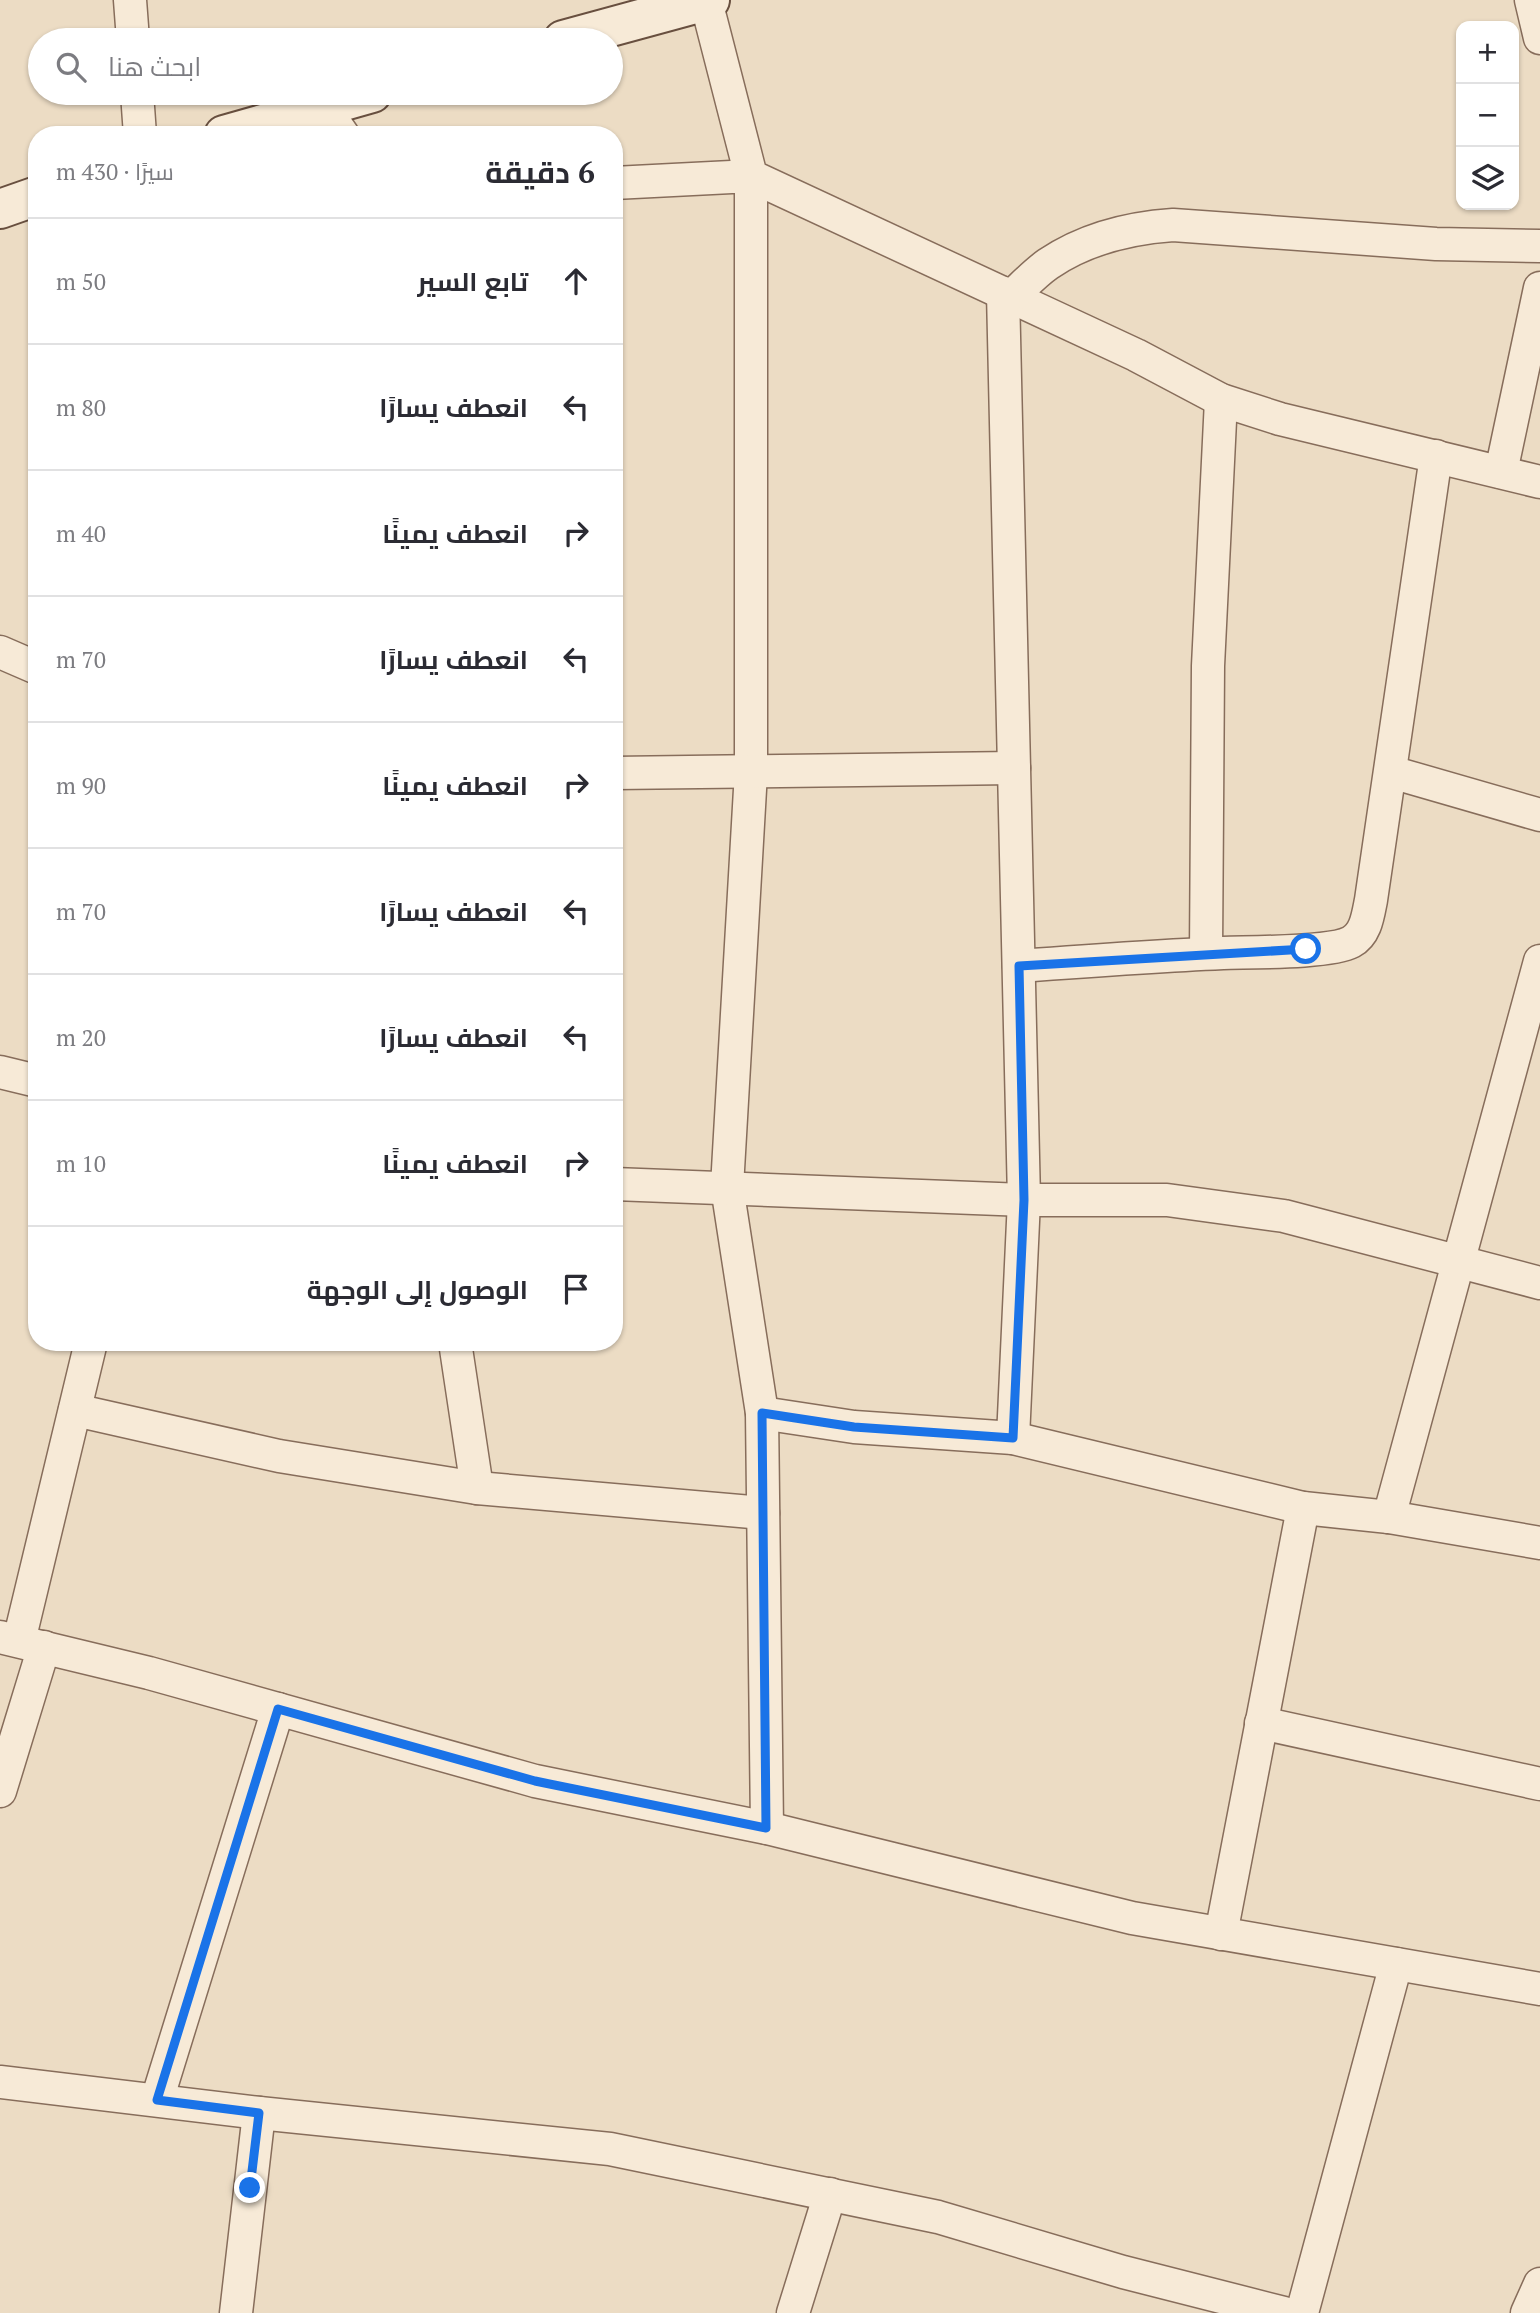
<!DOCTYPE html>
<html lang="ar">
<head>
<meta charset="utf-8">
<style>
  :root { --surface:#fff; --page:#f2f2f3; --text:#2b2b33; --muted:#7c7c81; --line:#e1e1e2 }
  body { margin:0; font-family:"PT Serif",Cairo,serif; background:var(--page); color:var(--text); direction:rtl }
  .controls { position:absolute; right:21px; top:21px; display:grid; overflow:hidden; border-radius:14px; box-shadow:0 2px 5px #0004 }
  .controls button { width:63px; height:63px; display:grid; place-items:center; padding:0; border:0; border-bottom:2px solid var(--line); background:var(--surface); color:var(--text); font:35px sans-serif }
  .stop { position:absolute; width:21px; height:21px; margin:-16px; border:5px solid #1a73e8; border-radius:50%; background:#fff }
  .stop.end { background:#1a73e8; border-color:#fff; box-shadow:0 2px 7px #0008 }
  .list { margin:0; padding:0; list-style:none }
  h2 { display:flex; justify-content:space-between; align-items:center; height:91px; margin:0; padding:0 28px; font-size:30px }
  h2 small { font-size:23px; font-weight:400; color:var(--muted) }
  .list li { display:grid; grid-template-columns:46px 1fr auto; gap:21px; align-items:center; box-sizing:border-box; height:126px; padding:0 28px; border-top:2px solid var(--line) }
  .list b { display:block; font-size:26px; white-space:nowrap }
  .list em { font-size:23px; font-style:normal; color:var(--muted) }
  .icon { flex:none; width:38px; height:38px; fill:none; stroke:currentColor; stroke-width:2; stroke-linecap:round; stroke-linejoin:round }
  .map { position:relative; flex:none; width:1540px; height:2313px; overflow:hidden; direction:ltr }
  .search { position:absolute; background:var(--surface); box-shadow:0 2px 5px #0004; left:28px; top:28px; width:595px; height:77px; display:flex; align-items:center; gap:18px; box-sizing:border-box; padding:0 24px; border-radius:38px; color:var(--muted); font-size:26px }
  .panel { position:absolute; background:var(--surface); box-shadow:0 2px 5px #0004; left:28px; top:126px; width:595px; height:1225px; border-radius:28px; direction:rtl }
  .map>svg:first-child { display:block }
</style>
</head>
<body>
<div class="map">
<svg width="1540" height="2313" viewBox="0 0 1540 2313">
  <rect width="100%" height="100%" fill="#ecdcc4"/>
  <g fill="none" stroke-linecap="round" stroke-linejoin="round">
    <!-- street casing -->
    <g stroke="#876d5b" stroke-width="35">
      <g id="street">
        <path d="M130 0 133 40"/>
        <path d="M1531 0 1540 38"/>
        <path d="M706 1 751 176 1136 355 1221 400 1280 419 1540 482"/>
        <path d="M137 93 140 135"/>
        <path d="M323 106 343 135"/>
        <path d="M614 183 751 176V772L727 1187 762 1413 767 1828"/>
        <path d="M1011 297C1023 286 1035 273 1048 264 1085 239 1129 228 1173 225L1436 244 1540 246"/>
        <path d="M1501 472 1540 288"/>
        <path d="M0 652 37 668"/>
        <path d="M1391 772 1540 815"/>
        <path d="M614 773 1014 768"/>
        <path d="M1206 953 1208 666 1221 400"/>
        <path d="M1019 966C1087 961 1155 956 1223 953 1250 952 1331 953 1351 942 1366 934 1368 915 1371 900L1436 456"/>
        <path d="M0 1072 37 1081"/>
        <path d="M614 1184 1024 1200H1167L1284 1216 1540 1283"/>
        <path d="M455 1342 477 1488"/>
        <path d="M75 1410 279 1456 477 1488 763 1513"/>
        <path d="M762 1413 854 1427 1013 1438 1024 1200 1003 293"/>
        <path d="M1013 1438 1303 1508 1389 1517 1540 1543"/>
        <path d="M1389 1517 1540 961"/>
        <path d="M0 1637 149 1673 535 1781 767 1828 1132 1918 1540 1989"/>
        <path d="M19 1641 91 1342"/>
        <path d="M1261 1723 1540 1784"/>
        <path d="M0 1791 44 1647"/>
        <path d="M1221 1934 1303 1508"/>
        <path d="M0 2082 259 2113 610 2149 938 2217 1123 2272 1284 2313"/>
        <path d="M157 2100 278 1709"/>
        <path d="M236 2313 259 2113"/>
        <path d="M793 2313 830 2194"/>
        <path d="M1302 2313 1396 1964"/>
        <path d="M1527 2313 1540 2284"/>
      </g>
    </g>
    <!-- secondary casing -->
    <g stroke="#684f3f" stroke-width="42">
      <g id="secondary">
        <path d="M563 40 710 0"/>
        <path d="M224 135 372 93"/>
        <path d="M0 209 37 196"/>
      </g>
    </g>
    <!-- street -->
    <use href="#street" stroke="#f7ead7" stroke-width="32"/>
    <!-- secondary -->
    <use href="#secondary" stroke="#f7ead7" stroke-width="38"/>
  </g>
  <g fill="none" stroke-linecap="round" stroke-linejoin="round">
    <!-- route -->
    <path stroke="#1a73e8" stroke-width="9" d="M250 2188 259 2113 157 2100 278 1709 535 1781 766 1828 762 1413 854 1427 1013 1438 1024 1200 1019 966 1306 949"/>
  </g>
</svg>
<div class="controls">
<button>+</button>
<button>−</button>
<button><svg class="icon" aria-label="layers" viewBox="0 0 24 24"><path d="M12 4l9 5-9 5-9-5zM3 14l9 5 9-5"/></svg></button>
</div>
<div class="stop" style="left:1306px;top:949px"></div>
<div class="stop end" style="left:250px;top:2188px"></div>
<div class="search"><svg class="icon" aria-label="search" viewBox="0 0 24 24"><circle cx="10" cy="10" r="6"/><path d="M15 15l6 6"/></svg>ابحث هنا</div>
<section class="panel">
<h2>6 دقيقة<small>سيرًا · 430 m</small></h2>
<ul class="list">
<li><svg class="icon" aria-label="ahead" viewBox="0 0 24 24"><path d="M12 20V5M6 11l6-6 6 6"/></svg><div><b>تابع السير</b></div><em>50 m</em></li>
<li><svg class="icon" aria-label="left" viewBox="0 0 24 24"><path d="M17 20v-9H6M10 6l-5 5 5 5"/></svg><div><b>انعطف يسارًا</b></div><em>80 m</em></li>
<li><svg class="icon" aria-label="right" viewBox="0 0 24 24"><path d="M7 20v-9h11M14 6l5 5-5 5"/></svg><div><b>انعطف يمينًا</b></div><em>40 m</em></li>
<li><svg class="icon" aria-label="left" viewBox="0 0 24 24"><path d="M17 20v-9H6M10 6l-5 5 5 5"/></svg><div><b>انعطف يسارًا</b></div><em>70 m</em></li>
<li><svg class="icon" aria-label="right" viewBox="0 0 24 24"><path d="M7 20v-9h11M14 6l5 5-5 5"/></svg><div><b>انعطف يمينًا</b></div><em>90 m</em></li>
<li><svg class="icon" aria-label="left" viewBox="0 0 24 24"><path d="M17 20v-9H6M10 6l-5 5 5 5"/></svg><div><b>انعطف يسارًا</b></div><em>70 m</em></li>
<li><svg class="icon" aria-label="left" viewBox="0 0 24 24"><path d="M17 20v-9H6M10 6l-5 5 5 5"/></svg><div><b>انعطف يسارًا</b></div><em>20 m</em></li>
<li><svg class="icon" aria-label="right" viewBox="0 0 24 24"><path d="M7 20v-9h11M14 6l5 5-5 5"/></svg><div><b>انعطف يمينًا</b></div><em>10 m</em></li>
<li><svg class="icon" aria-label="arrive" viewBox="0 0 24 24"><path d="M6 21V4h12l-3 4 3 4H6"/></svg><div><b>الوصول إلى الوجهة</b></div></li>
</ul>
</section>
</div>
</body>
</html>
